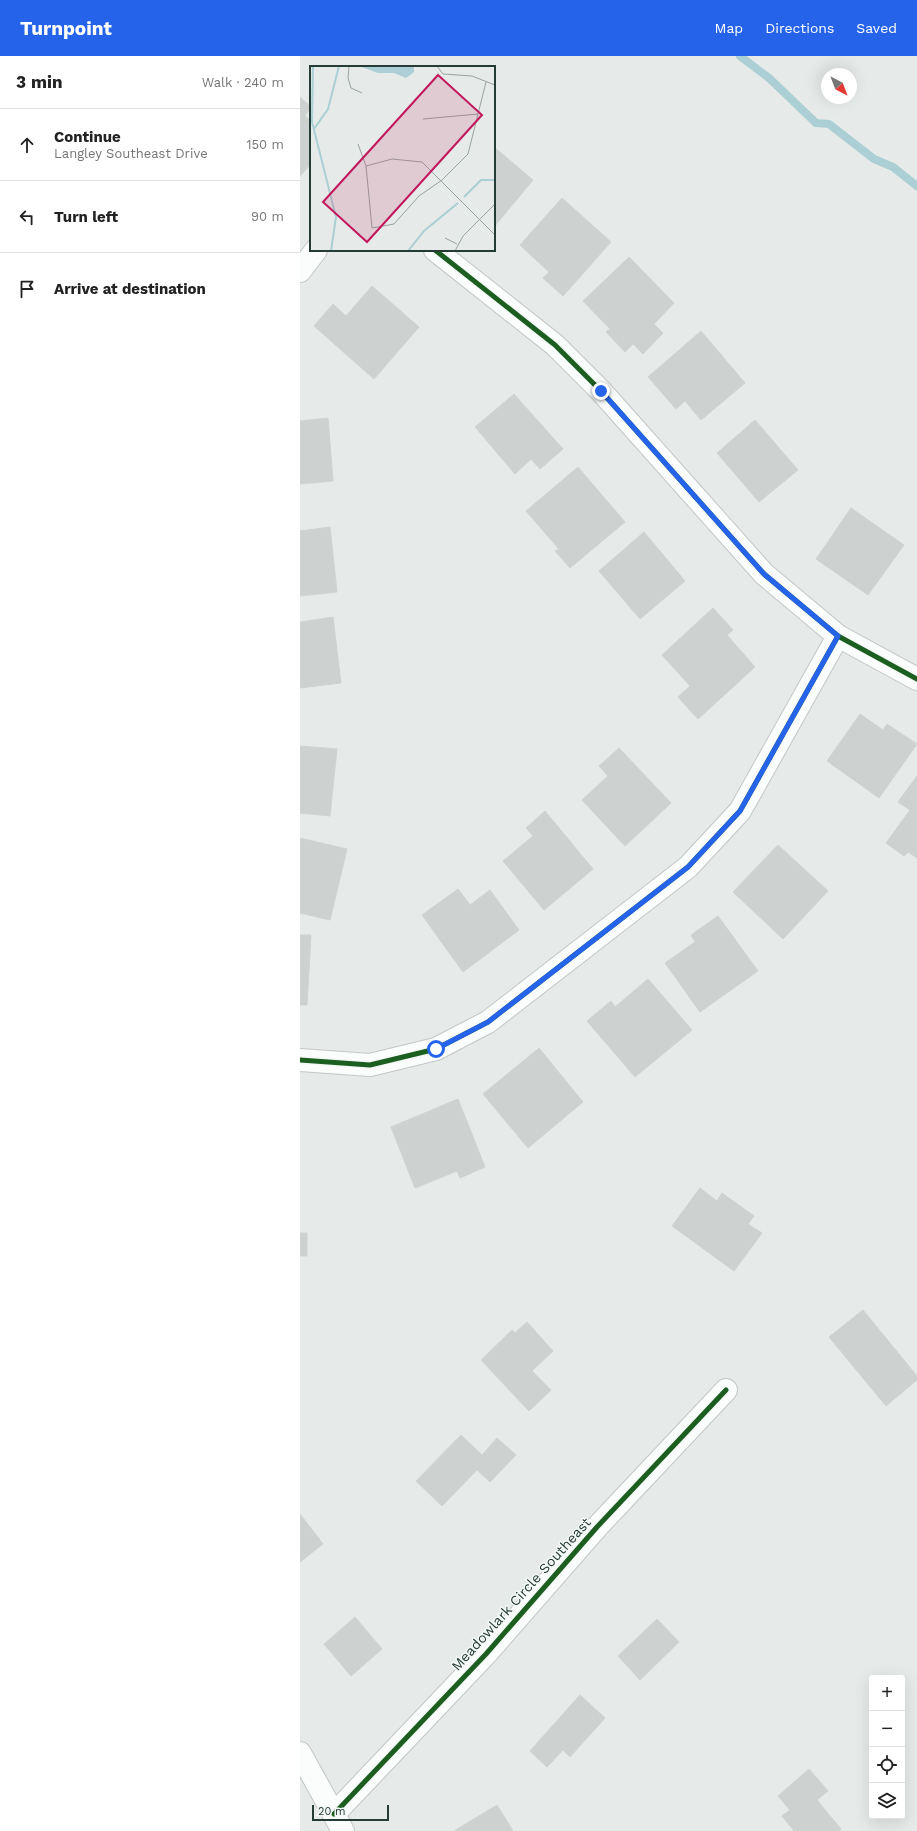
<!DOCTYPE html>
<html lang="en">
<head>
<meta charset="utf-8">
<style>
  :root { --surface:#fff; --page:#f6f6f6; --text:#222; --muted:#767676; --line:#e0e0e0; --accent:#2563eb }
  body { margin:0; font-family:"Work Sans",sans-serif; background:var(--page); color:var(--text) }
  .controls { position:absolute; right:12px; bottom:12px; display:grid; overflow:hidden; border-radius:4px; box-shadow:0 4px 16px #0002 }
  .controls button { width:36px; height:36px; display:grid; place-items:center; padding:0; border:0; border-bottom:1px solid var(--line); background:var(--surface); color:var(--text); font:20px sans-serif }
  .compass { position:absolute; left:521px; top:12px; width:36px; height:36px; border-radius:50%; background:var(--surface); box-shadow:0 4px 16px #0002; rotate:138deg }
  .scale { position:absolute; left:12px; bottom:10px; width:77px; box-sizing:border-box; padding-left:4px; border:2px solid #253c36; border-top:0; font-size:11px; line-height:14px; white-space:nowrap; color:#253c36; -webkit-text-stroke:3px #f4f9f7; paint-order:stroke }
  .stop { position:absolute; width:12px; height:12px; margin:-9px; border:3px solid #2563eb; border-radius:50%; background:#fff }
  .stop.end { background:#2563eb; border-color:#fff; box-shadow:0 1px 4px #0008 }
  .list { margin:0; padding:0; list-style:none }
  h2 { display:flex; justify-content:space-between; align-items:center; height:52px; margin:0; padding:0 16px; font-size:17px }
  h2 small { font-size:13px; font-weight:400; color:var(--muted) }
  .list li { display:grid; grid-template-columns:26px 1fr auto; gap:12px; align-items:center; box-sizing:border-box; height:72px; padding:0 16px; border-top:1px solid var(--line) }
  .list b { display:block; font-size:15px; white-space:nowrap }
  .list p { margin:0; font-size:13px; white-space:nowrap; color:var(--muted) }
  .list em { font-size:13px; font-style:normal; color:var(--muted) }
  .icon { flex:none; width:22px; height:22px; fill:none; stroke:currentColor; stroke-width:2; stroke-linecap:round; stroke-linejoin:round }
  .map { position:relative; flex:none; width:617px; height:1775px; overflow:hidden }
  header { display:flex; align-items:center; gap:24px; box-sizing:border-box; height:56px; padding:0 20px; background:var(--accent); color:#fff }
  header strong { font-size:19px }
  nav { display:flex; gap:22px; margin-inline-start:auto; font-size:14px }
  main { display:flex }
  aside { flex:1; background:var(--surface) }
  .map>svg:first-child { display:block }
</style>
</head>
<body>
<header>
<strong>Turnpoint</strong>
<nav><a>Map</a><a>Directions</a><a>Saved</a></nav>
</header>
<main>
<aside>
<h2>3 min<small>Walk · 240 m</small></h2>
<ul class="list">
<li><svg class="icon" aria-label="ahead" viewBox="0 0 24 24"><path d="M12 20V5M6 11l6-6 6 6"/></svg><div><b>Continue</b><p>Langley Southeast Drive</p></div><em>150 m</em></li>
<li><svg class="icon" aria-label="left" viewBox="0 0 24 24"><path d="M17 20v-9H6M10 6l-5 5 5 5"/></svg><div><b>Turn left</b></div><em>90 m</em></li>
<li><svg class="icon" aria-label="arrive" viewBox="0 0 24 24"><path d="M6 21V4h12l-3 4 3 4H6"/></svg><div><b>Arrive at destination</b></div></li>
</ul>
</aside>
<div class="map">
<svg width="617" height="1775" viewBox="0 0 617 1775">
  <rect width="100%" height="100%" fill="#e6eae8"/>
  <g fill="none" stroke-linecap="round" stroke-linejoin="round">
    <!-- stream -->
    <path stroke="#abcfd4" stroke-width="8" d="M440 0 469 22 516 67 529 68 574 103 593 111 617 130"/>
  </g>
  <!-- building -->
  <g fill="#cdd2d0" stroke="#cfd3d1">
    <path d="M0 41 11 51 5 60 11 65V108L0 120Z"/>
    <path d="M194 91 233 124 194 171Z"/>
    <path d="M262 142 311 186 263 240 243 222 249 216 220 189Z"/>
    <path d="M329 201 374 247 354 268 363 277 343 298 333 288 325 296 306 276 310 273 283 245Z"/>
    <path d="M72 230 119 271 74 323 14 270 33 248 46 260Z"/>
    <path d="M401 275 445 327 401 364 385 345 376 353 348 321Z"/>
    <path d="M214 338 263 393 240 413 231 403 215 418 175 371Z"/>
    <path d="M28 362 33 425 0 428V365Z"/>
    <path d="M455 364 498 414 459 446 417 397Z"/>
    <path d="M278 411 325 466 270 512 255 495 259 493 226 455Z"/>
    <path d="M551 452 604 489 568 539 516 503Z"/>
    <path d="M30 471 37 536 0 540V475Z"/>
    <path d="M344 476 385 525 340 563 299 515Z"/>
    <path d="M413 552 433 574 427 579 455 611 398 663 378 641 390 630 362 599Z"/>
    <path d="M33 561 41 627 0 632V566Z"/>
    <path d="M560 658 583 674 587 668 617 688 579 742 527 705Z"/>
    <path d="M0 690 37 693 30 760 0 757Z"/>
    <path d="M319 692 371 747 325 790 282 744 308 720 299 710Z"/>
    <path d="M617 720V802L608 796 604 800 586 787 610 754 598 746Z"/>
    <path d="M245 755 293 813 244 854 203 805 233 780 226 772Z"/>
    <path d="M0 782 47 793 30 864 0 857Z"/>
    <path d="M478 789 528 835 483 883 433 836Z"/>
    <path d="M158 833 170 849 190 834 219 874 163 916 122 859Z"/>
    <path d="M418 860 458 915 400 956 365 907 395 886 391 879Z"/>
    <path d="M0 879H11L7 949H0Z"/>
    <path d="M348 923 392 974 335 1021 287 965 311 945 315 951Z"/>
    <path d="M239 992 283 1046 228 1092 183 1038Z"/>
    <path d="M158 1043 185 1111 160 1122 157 1115 115 1132 91 1071Z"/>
    <path d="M400 1132 417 1145 422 1137 454 1160 448 1168 462 1177 434 1215 372 1170Z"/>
    <rect x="0" y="1177" width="7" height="23"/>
    <path d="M563 1254 617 1320V1324L586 1350 529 1281Z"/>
    <path d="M227 1266 253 1295 232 1315 251 1334 229 1355 181 1304 212 1274 215 1277Z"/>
    <path d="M161 1379 182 1399 197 1382 216 1399 190 1426 177 1414 142 1450 116 1425Z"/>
    <path d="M0 1458 23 1488 0 1506Z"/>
    <path d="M55 1561 82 1593 51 1620 24 1588Z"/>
    <path d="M357 1563 379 1586 340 1624 318 1600Z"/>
    <path d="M280 1639 305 1662 270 1701 263 1694 247 1711 230 1695Z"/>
    <path d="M509 1713 528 1735 517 1744 541 1773 539 1775H494L482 1760 490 1754 478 1740Z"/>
    <path d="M197 1749 213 1775H154Z"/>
  </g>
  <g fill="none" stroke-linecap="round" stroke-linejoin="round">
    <!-- minor casing -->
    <g stroke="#c3c7c5" stroke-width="24">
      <g id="minor">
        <path d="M135 194 255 289 301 335 464 518 538 580 617 623"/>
        <path d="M0 215 16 194"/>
        <path d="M0 1004 70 1009 136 993 188 966 388 811 440 755 538 580"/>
        <path d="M0 1697 43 1775"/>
        <path d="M34 1758 186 1598 297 1471 426 1334"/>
      </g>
    </g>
    <!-- minor -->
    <use href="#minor" stroke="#fbfcfc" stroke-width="22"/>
    <!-- cycleway casing -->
    <g stroke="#f4f9f7" stroke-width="8">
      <g id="cycleway">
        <path d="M135 194 255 289 301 335 464 518 538 580 617 623"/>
        <path d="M0 1004 70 1009 136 993 188 966 388 811 440 755 538 580"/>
        <path d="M34 1758 186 1598 297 1471 426 1334"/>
      </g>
    </g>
    <!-- cycleway -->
    <use href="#cycleway" stroke="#1b5e20" stroke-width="5"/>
  </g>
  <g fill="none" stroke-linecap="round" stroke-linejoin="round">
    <!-- route -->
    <path stroke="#2563eb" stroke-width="5" d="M136 993 188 966 388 811 440 755 538 580 464 518 301 335"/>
  </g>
  <g text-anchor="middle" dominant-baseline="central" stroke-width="3" stroke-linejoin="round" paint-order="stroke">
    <!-- street labels -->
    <g font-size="14" fill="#253c36" stroke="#f4f9f7">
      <text transform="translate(221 1538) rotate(-48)">Meadowlark Circle Southeast</text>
    </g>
  </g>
  <!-- overview -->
  <g transform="translate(10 10)">
    <rect width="185" height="185" fill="#e6eae8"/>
    <path d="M49 0H104V6L96 12 84 7H68Z" fill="#abcfd4"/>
    <path fill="none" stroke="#abcfd4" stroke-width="2" d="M3 0 2 56 26 151 21 185M4 63 18 43 29 0M154 131 171 114H185M98 185 114 165 148 137"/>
    <path fill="none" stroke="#99a4a1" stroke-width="1" d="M39 0 38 12 41 22 52 27M127 0 133 8 162 10 185 19M113 53 168 48M48 78 56 100 62 162 84 158 109 130 132 114 158 88 176 16M56 100 82 93 112 96 185 169M135 172 147 178M145 185 153 170 185 138"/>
    <path fill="#c2185b" fill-opacity="0.15" stroke="#c2185b" stroke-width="2" d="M128 9 172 49 57 176 13 136Z"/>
    <rect width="185" height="185" fill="none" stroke="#253c36" stroke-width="2"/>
  </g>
</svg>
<div class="controls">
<button>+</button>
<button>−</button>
<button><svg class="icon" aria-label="locate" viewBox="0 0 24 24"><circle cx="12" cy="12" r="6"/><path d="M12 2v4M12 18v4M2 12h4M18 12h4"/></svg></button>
<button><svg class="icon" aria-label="layers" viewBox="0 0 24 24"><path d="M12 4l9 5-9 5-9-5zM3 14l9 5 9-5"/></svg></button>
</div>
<svg class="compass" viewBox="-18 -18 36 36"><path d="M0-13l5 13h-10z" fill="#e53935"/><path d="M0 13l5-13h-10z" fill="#767676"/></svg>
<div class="scale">20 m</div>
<div class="stop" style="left:136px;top:993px"></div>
<div class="stop end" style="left:301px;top:335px"></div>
</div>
</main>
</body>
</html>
